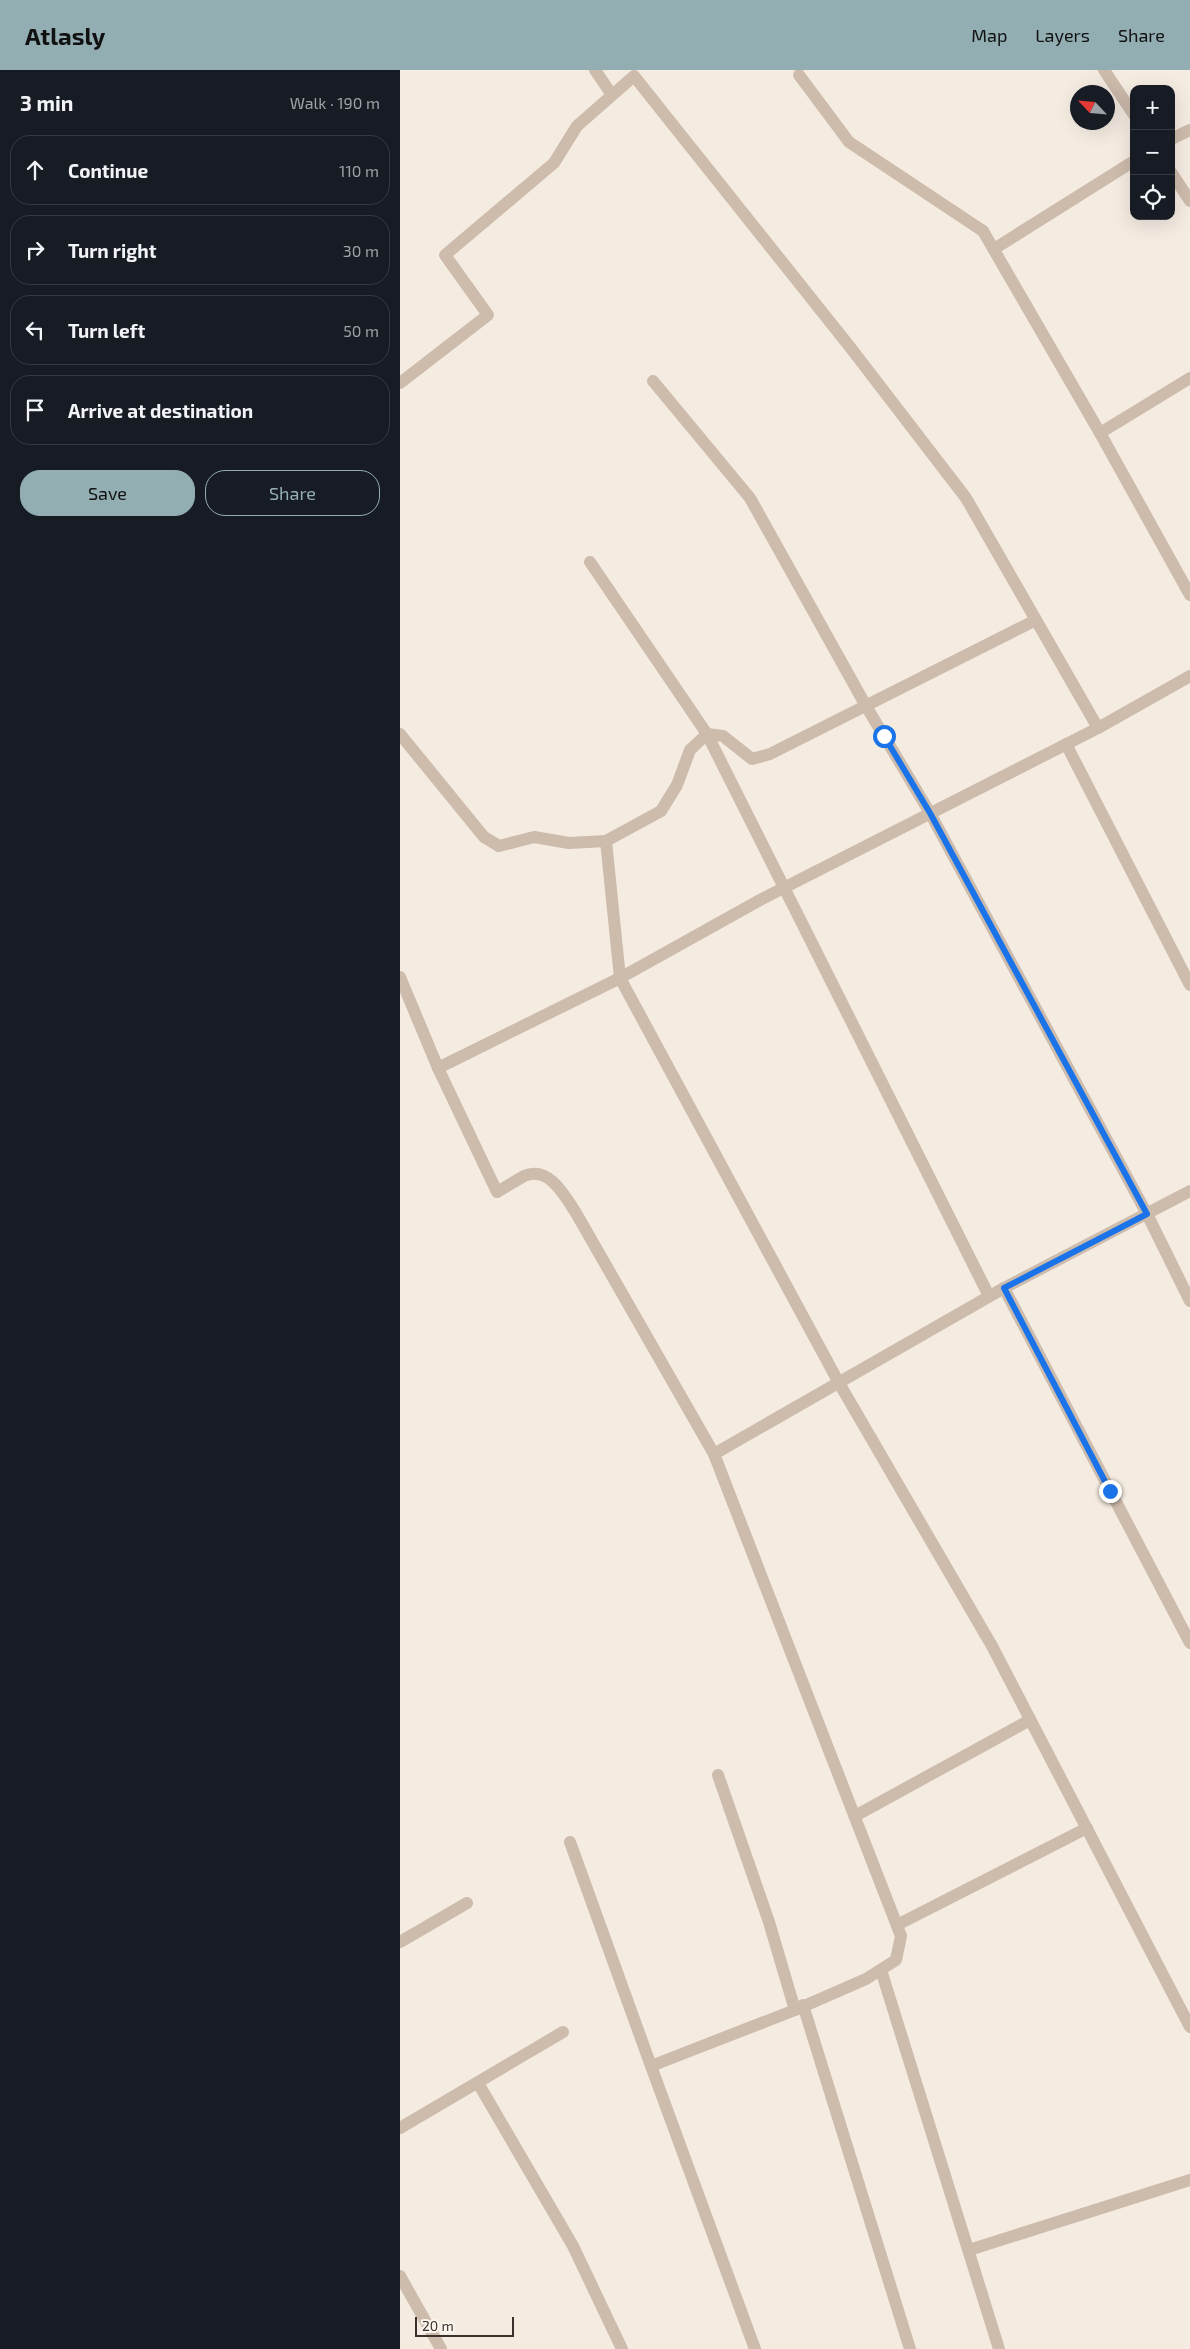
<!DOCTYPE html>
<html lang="en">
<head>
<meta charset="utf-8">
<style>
  :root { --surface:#171b24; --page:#242831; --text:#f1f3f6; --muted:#9ea1a6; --line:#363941; --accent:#92aeb2 }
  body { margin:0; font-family:"Exo 2",sans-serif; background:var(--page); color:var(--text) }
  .controls { position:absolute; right:15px; top:15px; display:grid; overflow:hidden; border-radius:10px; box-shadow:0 5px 20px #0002 }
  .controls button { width:45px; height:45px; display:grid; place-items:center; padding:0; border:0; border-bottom:1px solid var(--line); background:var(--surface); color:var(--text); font:25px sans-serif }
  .compass { position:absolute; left:670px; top:15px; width:45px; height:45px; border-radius:50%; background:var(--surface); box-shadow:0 5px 20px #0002; rotate:296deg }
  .scale { position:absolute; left:15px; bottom:12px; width:99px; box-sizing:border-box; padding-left:5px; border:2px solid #3b302b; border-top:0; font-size:14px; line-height:18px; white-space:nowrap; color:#3b302b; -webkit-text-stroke:4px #fbf5ee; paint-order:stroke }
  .stop { position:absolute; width:15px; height:15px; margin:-11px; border:4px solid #1a73e8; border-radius:50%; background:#fff }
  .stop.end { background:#1a73e8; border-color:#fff; box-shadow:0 1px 5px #0008 }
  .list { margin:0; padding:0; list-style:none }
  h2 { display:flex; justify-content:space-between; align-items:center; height:65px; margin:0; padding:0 20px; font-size:21px }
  h2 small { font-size:16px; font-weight:400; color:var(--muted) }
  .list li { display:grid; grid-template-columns:32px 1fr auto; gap:15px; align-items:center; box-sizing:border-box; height:70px; margin:0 10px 10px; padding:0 10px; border:1px solid var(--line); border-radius:20px }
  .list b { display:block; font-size:19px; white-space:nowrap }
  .list em { font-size:16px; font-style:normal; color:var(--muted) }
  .actions { display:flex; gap:10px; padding:15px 20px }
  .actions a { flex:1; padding:11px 0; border:1px solid var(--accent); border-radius:20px; text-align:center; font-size:18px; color:var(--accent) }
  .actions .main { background:var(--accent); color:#111 }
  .icon { flex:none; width:28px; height:28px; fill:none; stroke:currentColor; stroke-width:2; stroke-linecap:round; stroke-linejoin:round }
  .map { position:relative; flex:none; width:790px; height:2279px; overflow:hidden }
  header { display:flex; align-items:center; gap:30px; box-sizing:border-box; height:70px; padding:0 25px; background:var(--accent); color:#111 }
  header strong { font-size:24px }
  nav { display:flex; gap:28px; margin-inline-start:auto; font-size:18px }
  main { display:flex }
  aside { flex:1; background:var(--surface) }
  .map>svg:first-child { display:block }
</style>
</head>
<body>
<header>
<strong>Atlasly</strong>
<nav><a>Map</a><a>Layers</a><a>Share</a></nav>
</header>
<main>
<aside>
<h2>3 min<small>Walk · 190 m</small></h2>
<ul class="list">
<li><svg class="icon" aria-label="ahead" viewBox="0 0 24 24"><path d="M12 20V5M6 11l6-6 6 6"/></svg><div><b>Continue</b></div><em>110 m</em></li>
<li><svg class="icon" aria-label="right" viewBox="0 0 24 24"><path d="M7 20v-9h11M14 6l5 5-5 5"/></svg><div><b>Turn right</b></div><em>30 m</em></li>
<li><svg class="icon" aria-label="left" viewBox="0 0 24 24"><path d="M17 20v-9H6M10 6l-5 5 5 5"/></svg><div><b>Turn left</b></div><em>50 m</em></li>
<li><svg class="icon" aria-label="arrive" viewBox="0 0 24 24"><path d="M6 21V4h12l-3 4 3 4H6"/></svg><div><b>Arrive at destination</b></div></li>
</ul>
<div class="actions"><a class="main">Save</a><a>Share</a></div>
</aside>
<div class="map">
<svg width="790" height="2279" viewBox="0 0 790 2279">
  <rect width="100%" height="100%" fill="#f4ebe1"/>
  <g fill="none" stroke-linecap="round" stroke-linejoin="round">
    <!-- service -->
    <path stroke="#cdbbac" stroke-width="12" d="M399 5 449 72 583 161"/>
    <!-- minor -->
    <g stroke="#cdbbac" stroke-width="12">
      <path d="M195 0 212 25"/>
      <path d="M704 0 734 45"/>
      <path d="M771 69 790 60"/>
      <path d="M771 102 790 131"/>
      <path d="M583 161 700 363 790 525"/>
      <path d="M594 179 734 91"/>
      <path d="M253 311 350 428 466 636 530 743 747 1144 790 1231"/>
      <path d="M0 313 88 245 45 185 154 93 177 56 234 6 450 277 566 428 698 658"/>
      <path d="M700 363 790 308"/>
      <path d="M190 492 307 664 589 1226"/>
      <path d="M0 664 84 767 99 776 134 767 169 773 206 771 261 741 277 715 290 680 307 664 323 666 352 689 370 684 636 550"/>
      <path d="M666 674 790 915"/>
      <path d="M206 771 220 908 439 1313 592 1576 790 1957"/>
      <path d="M0 907 38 998 97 1122C106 1117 115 1111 124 1106 149 1095 165 1126 176 1143L314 1384 501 1866 496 1890 466 1909 395 1940 251 1996 355 2279"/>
      <path d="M38 998 220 908 360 830 698 658 790 606"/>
      <path d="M604 1218 790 1573"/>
      <path d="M314 1384 604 1218 790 1121"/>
      <path d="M318 1705 369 1852 395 1940"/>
      <path d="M455 1746 630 1650"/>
      <path d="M170 1772 251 1996"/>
      <path d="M497 1855 687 1758"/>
      <path d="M0 1872 67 1833"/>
      <path d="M481 1900 599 2279"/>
      <path d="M403 1935 510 2279"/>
      <path d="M78 2013 173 2176 222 2279"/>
      <path d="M0 2058 163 1962"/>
      <path d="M569 2180 790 2110"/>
      <path d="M0 2206 41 2279"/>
    </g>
  </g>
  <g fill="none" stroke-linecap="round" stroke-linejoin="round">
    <!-- route -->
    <path stroke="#1a73e8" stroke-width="6" d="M484 666 530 743 747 1144 604 1218 710 1421"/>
  </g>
</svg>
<div class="controls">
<button>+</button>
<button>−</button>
<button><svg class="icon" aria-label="locate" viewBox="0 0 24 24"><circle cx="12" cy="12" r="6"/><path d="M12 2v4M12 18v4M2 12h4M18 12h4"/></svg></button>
</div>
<svg class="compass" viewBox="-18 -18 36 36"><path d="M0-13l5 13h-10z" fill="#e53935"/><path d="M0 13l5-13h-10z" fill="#9ea1a6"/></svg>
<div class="scale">20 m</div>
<div class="stop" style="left:484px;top:666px"></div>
<div class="stop end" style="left:710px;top:1421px"></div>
</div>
</main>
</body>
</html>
